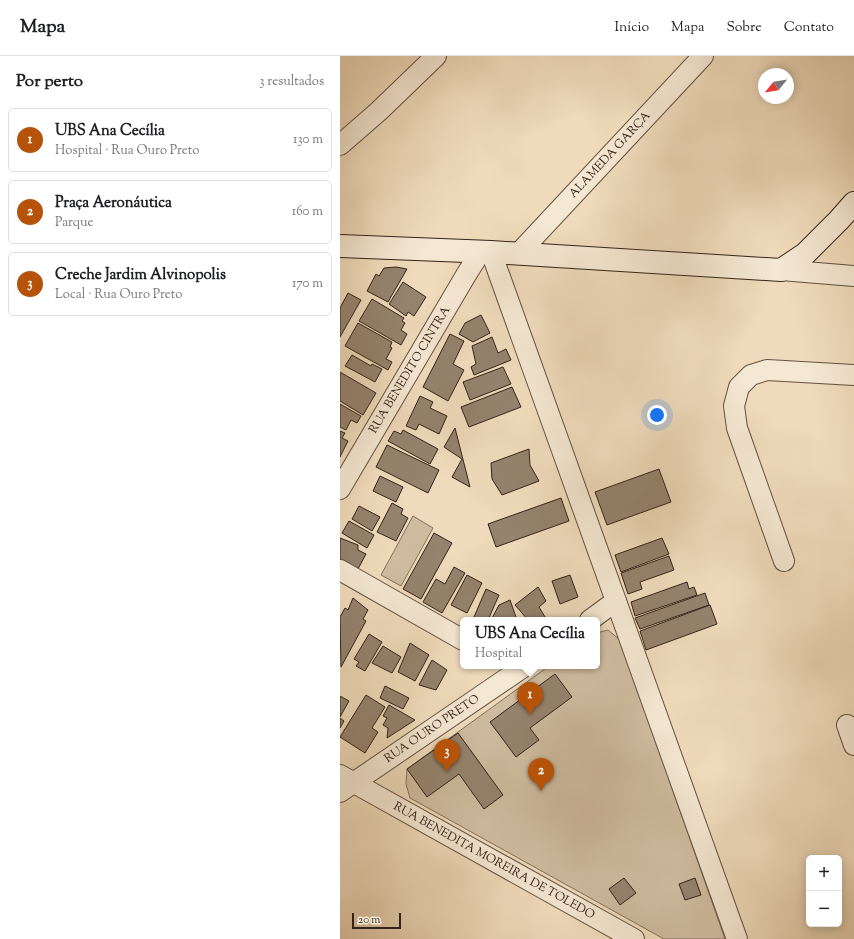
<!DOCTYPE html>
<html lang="pt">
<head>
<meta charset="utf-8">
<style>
  :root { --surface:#fff; --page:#f6f6f6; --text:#202124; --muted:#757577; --line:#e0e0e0; --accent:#b45309 }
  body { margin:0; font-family:"Sorts Mill Goudy",serif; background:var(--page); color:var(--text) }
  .controls { position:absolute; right:12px; bottom:12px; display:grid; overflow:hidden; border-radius:6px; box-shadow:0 2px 10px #0003 }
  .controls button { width:36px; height:36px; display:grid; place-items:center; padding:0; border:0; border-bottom:1px solid var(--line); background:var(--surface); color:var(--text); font:20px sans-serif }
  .compass { position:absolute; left:418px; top:12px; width:36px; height:36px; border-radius:50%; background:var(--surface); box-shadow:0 2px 10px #0003; rotate:240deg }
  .scale { position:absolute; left:12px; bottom:10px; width:49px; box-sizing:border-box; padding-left:4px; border:2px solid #34231a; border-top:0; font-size:11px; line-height:14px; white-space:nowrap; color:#34231a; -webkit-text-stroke:3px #f5e8d3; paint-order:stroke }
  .you { position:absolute; left:317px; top:359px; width:14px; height:14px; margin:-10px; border:3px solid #fff; border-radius:50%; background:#1a73e8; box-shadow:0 0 0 6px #1a73e833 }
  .badge { display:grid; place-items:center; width:26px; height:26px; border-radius:50%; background:var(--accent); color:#fff; font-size:13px; font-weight:700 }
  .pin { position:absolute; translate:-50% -33px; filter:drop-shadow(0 1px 2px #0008) }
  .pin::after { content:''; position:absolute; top:21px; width:14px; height:12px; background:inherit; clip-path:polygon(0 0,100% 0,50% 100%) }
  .popup { position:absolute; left:120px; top:561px; width:140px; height:52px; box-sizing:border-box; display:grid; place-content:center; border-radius:6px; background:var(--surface); filter:drop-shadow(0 1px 3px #0005); font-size:13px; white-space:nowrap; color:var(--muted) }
  .popup b { font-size:15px; color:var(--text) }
  .popup::after { content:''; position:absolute; left:50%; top:100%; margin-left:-8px; border:8px solid transparent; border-top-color:var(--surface) }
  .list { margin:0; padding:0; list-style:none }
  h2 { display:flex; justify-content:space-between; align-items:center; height:52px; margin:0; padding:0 16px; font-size:17px }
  h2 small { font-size:13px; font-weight:400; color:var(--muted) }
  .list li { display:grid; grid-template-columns:26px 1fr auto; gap:12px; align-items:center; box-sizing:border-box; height:64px; margin:0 8px 8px; padding:0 8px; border:1px solid var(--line); border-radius:6px }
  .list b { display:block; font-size:15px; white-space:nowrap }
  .list p { margin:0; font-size:13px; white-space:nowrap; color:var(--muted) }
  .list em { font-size:13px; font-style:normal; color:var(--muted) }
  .map { position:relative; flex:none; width:514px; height:883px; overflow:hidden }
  header { display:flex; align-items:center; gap:24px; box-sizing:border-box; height:56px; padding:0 20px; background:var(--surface); border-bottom:1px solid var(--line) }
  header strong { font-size:19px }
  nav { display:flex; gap:22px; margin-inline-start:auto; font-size:14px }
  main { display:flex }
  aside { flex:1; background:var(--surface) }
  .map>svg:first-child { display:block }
</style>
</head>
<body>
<header>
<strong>Mapa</strong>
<nav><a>Início</a><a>Mapa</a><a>Sobre</a><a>Contato</a></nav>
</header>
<main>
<aside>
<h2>Por perto<small>3 resultados</small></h2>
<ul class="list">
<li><span class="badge">1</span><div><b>UBS Ana Cecília</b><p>Hospital · Rua Ouro Preto</p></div><em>130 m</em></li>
<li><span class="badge">2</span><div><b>Praça Aeronáutica</b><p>Parque</p></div><em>160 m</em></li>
<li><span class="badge">3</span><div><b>Creche Jardim Alvinopolis</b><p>Local · Rua Ouro Preto</p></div><em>170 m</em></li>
</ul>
</aside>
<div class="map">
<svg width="514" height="883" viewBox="0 0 514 883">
  <rect width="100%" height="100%" fill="#efdbbb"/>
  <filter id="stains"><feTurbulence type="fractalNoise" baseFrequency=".005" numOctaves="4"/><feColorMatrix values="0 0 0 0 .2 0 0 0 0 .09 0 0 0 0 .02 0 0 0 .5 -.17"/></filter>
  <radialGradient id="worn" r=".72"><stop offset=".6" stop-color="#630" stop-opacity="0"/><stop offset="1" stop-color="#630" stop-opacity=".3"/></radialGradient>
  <!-- green -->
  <g fill="#cfbca0" stroke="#82705d">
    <path d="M73 460 93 472 61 530 41 519Z"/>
    <path d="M268 574 280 584 385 883H324L70 742 66 728 67 713 209 610H257V577Z"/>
  </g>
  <!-- building -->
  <g fill="#95836e" stroke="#34231a">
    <path d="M56 211 67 213 48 246 27 235 36 218 39 220 44 212Z"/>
    <path d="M63 226 86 241 74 260 68 256 66 260 49 248Z"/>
    <path d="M8 237 21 244 0 281V252Z"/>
    <path d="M32 243 64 262 62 265 65 267 61 274 67 278 61 289 19 265Z"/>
    <path d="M141 259 150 277 133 286 119 278 125 267Z"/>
    <path d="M18 267 52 286 50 291 52 292 46 303 52 306 48 314 5 290Z"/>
    <path d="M110 278 124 285 113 308 124 314 108 345 83 331Z"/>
    <path d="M152 281 158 297 166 293 171 304 134 319 131 311 136 308 132 290Z"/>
    <path d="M12 299 31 310 32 308 42 313 35 326 5 310Z"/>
    <path d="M163 311 171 328 130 344 123 326Z"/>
    <path d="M0 316 36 337 23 359 0 345Z"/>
    <path d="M172 331 181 351 129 371 121 351Z"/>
    <path d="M80 340 93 346 90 352 107 360 99 378 79 368 76 374 66 370Z"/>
    <path d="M0 348 21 360 17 367 11 364 6 374 0 371Z"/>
    <path d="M115 372 130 431 112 421 122 403 104 391Z"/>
    <path d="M63 374 98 393 90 408 48 385 54 375 61 378Z"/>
    <path d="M0 375 5 377 2 382 8 385 0 401Z"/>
    <path d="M47 389 99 414 88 437 36 411Z"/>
    <path d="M189 393 190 409 199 425 162 439 152 423 151 407Z"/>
    <path d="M319 413 331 446 267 469 255 436Z"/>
    <path d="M40 420 63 431 56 446 33 435Z"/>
    <path d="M221 442 229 465 156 491 148 468Z"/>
    <path d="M52 447 63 453 61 458 68 462 56 485 37 476Z"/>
    <path d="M19 450 40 461 32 475 12 463Z"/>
    <path d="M9 465 34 479 27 492 2 477Z"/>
    <path d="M94 477 112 487 81 543 63 533Z"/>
    <path d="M0 482 18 489V494L26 498 18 513 0 504Z"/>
    <path d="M322 482 329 498 281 516 275 499Z"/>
    <path d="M329 500 334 514 300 526 302 533 288 538 281 517Z"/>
    <path d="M114 511 125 517 102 557 83 546 96 523 105 528Z"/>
    <path d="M127 519 142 527 127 557 111 549Z"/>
    <path d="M230 519 238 541 220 548 212 525Z"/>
    <path d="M347 526 349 533 354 531 357 539 295 560 291 546Z"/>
    <path d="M198 531 206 545 199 551 205 561 200 564H188L175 549Z"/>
    <path d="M146 533 159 539 148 564H141L134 561Z"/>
    <path d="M365 537 369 549 300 573 295 562Z"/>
    <path d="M13 542 28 554 23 563 26 565 1 611 0 561 5 552 8 554Z"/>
    <path d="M170 544 177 564H151L159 549Z"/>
    <path d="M370 549 377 568 306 594 300 575Z"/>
    <path d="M29 578 42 586 25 615 16 610 19 606 14 603Z"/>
    <path d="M70 587 89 599 75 625 58 616Z"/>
    <path d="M43 590 61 601 52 617 32 607Z"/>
    <path d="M92 604 107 614 96 634 79 629Z"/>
    <path d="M215 618 232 641 190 672 199 684 176 701 150 666Z"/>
    <path d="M45 630 69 642 63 653 40 642Z"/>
    <path d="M26 639 45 651 32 672 38 676 25 697 0 681Z"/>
    <path d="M0 640 9 645 0 661Z"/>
    <path d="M49 649 75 664 47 682 48 672 43 669 47 662 43 660Z"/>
    <path d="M0 662 4 665 0 672Z"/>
    <path d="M118 677 163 739 144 753 119 718 87 741 67 713Z"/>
    <path d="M284 822 296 837 280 849 269 833Z"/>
    <path d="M355 822 361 839 345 844 339 828Z"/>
  </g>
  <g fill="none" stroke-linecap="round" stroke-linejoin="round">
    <!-- street casing -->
    <g stroke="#635142" stroke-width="22">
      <g id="street">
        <path d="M0 89 39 55 96 0"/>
        <path d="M151 196 397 883"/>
        <path d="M178 198 363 0"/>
        <path d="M441 214 514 220"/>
        <path d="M0 433 126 219 141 195"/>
        <path d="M444 505 397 372 394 350 399 331 411 319 427 314 514 319"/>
        <path d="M0 514 123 584"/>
        <path d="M250 564 276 545"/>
        <path d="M507 669 514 689"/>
        <path d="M0 719 294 883"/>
        <path d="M0 736 185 610"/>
      </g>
    </g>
    <!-- secondary casing -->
    <g stroke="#34231a" stroke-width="24">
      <path id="secondary" d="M0 190 151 196 441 214 465 198 499 164 514 147"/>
    </g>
    <!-- street -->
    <use href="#street" stroke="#f5e8d3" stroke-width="20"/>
    <!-- secondary -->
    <use href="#secondary" stroke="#f5e8d3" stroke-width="22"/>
  </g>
  <g text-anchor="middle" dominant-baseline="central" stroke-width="3.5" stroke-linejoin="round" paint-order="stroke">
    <!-- street labels -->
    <g font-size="12" fill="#34231a" stroke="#f5e8d3">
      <text transform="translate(270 99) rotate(-47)">ALAMEDA GARÇA</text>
      <text transform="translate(70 314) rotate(-59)">RUA BENEDITO CINTRA</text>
      <text transform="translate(92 673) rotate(-34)">RUA OURO PRETO</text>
      <text transform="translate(154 805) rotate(29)">RUA BENEDITA MOREIRA DE TOLEDO</text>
    </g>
  </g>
  <rect width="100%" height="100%" filter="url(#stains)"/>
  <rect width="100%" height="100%" fill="url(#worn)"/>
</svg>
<div class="controls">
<button>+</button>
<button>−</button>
</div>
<svg class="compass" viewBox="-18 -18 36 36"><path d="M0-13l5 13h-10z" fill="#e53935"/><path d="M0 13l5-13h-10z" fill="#757577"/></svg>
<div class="scale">20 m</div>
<div class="you"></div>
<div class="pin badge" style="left:190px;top:659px">1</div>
<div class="popup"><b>UBS Ana Cecília</b>Hospital</div>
<div class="pin badge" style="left:201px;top:735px">2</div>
<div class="pin badge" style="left:107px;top:716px">3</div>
</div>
</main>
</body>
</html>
